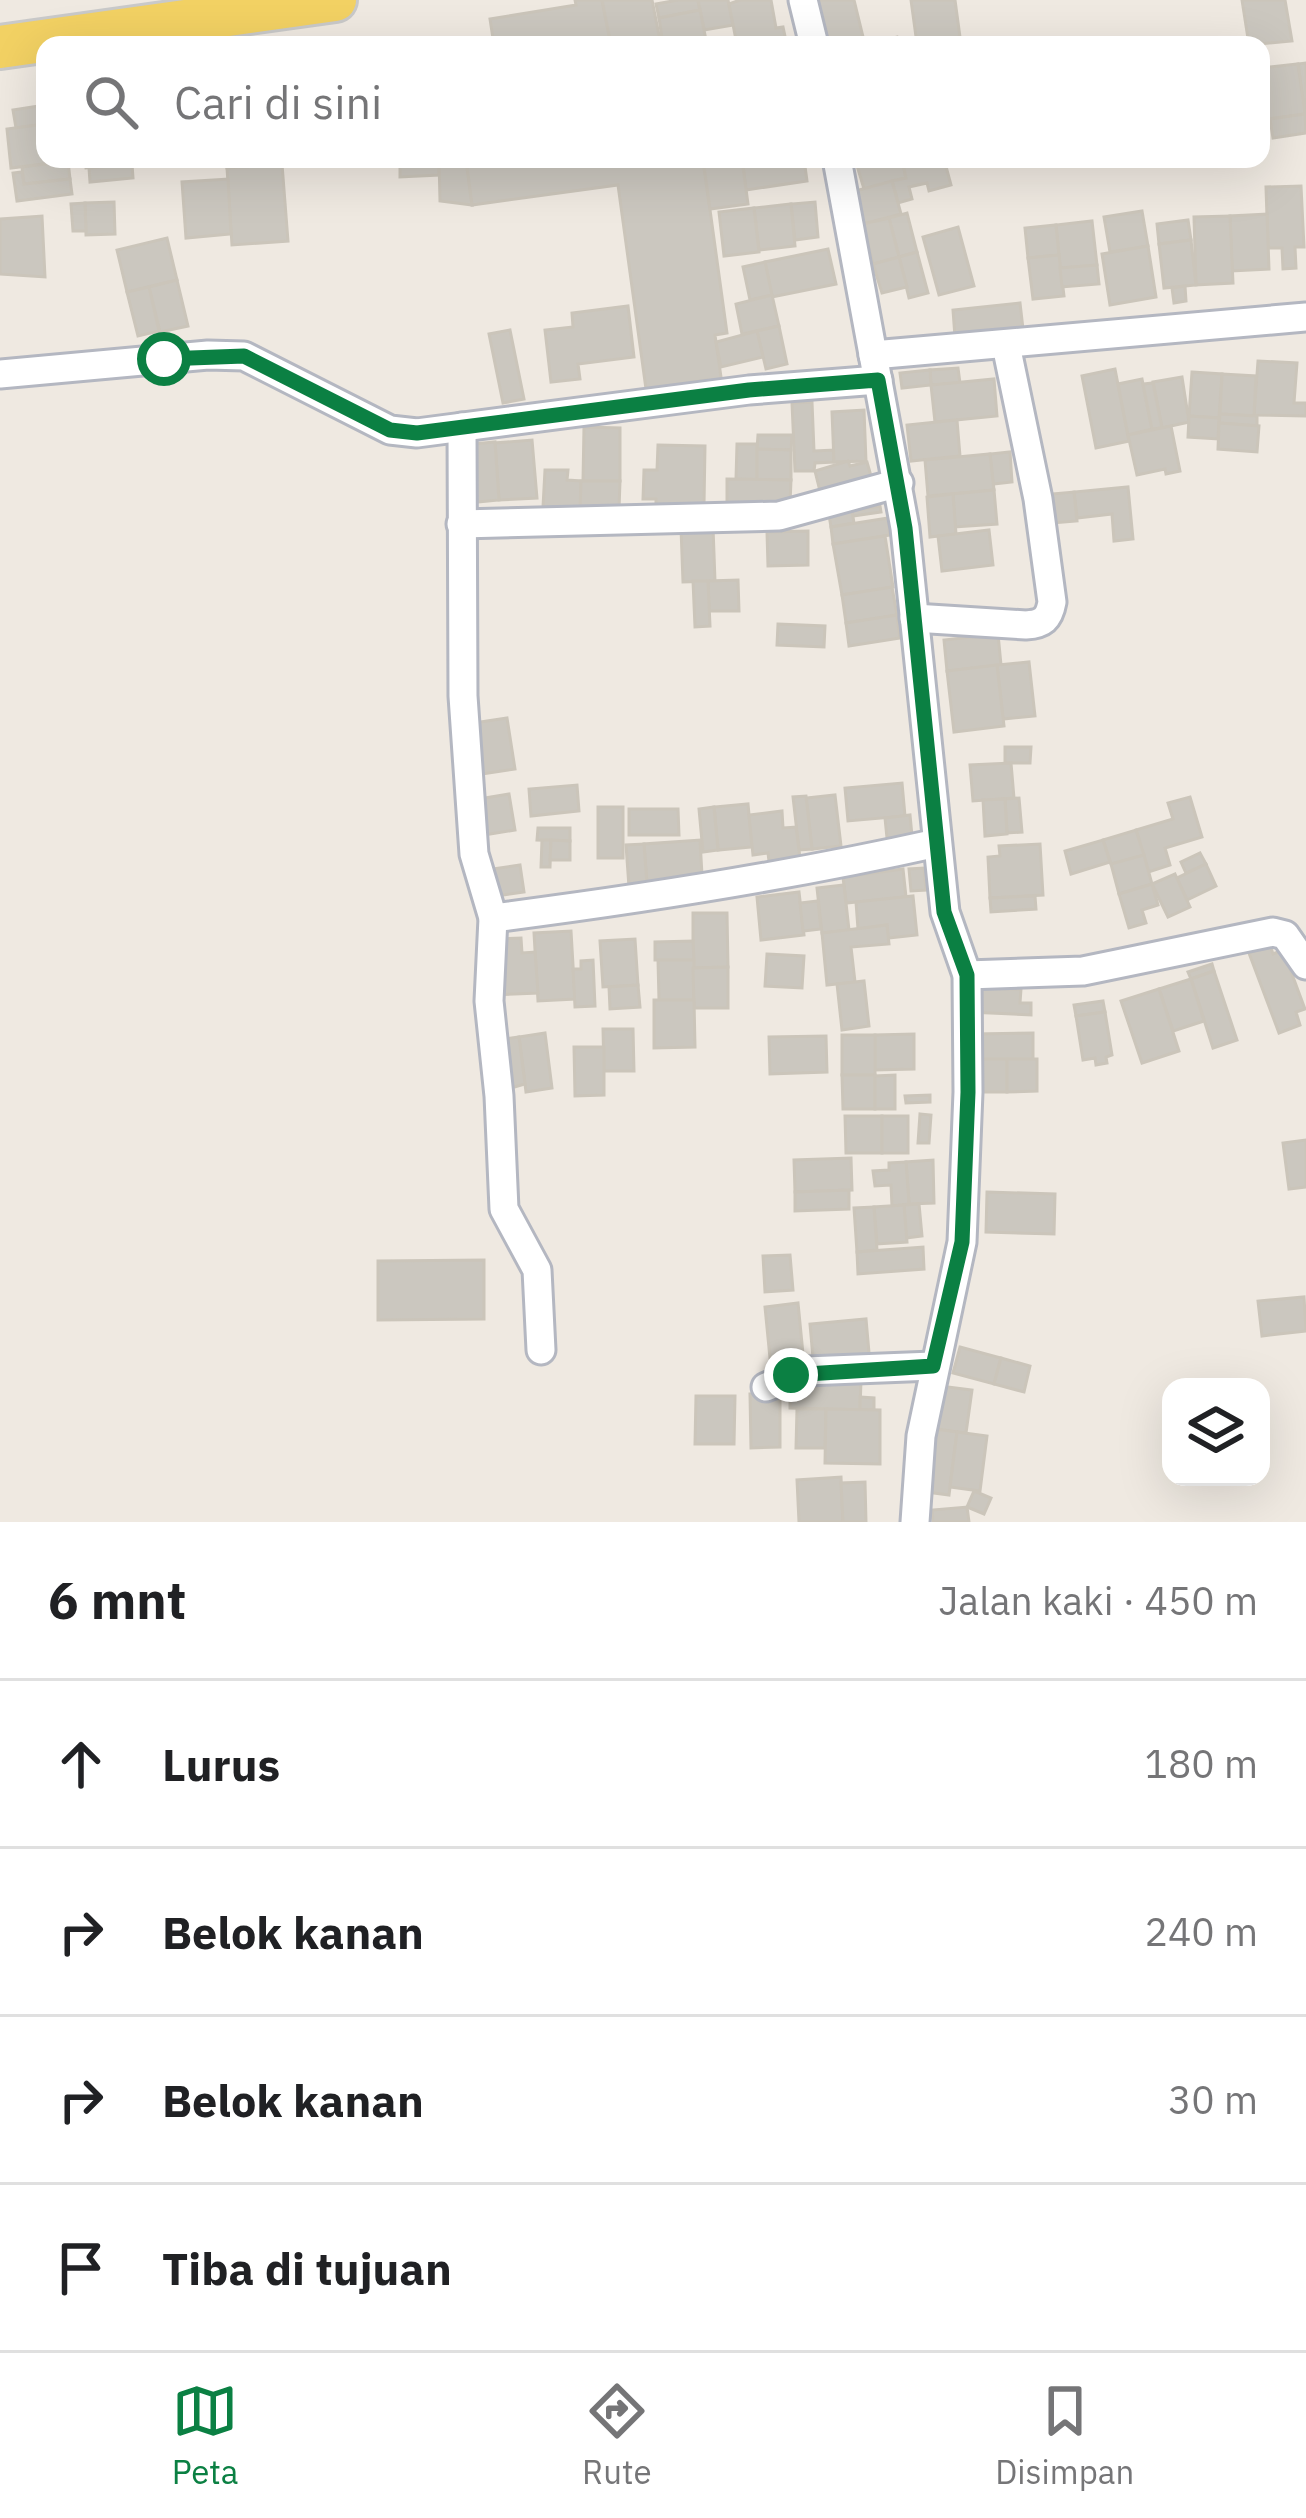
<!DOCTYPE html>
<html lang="id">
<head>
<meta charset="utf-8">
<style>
  :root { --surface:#fff; --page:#f2f2f2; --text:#202124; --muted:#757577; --line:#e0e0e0; --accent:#0b8043 }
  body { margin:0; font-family:"IBM Plex Sans",sans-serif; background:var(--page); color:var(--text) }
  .controls { position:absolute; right:36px; bottom:36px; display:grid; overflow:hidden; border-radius:24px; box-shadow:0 12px 48px #0002 }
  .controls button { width:108px; height:108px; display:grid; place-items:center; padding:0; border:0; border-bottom:3px solid var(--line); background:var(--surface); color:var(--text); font:60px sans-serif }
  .stop { position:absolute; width:36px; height:36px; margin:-27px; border:9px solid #0b8043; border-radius:50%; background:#fff }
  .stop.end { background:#0b8043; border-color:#fff; box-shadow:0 3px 12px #0008 }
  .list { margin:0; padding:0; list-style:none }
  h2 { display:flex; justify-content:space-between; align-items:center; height:156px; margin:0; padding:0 48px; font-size:51px }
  h2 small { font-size:39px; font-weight:400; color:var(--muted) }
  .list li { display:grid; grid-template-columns:78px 1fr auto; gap:36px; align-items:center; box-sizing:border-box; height:168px; padding:0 48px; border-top:3px solid var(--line) }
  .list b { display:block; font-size:45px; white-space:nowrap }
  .list em { font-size:39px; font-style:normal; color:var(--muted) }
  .icon { flex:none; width:66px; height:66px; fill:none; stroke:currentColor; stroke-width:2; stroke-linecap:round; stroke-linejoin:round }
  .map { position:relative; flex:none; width:1306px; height:1522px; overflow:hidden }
  .search { position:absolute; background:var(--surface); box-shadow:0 12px 48px #0002; left:36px; right:36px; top:36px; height:132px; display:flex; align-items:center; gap:30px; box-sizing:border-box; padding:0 42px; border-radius:24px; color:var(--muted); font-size:45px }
  .sheet { height:828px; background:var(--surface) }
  nav { display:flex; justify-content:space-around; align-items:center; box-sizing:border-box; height:168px; border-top:3px solid var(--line); background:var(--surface); font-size:33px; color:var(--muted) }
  nav a { display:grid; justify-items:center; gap:6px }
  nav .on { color:var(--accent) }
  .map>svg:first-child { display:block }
</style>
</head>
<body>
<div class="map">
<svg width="1306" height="1522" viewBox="0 0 1306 1522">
  <rect width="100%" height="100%" fill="#efe9e1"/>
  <!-- building -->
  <g fill="#cbc7bf" stroke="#cbc5ba" stroke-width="3">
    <path d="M575 0H602L611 45H494L490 19 576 5Z"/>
    <path d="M602 0H652L661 45H611Z"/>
    <path d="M678 0H698L700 10 659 18 656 4Z"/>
    <path d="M698 0H728L733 25 704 30Z"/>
    <path d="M740 0H771L776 28 783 27 786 41 779 45H737L729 4Z"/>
    <path d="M817 0H854L865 45H829Z"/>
    <path d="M911 0H955L960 37 917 44Z"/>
    <path d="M1242 0H1285L1292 41 1249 45Z"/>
    <path d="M700 10 707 45H663L659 18Z"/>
    <path d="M897 37 899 45H866Z"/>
    <path d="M1306 63V114H1305L1298 64Z"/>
    <path d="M1298 64 1305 114 1262 120 1261 68Z"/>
    <path d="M45 105V124L16 128 13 110Z"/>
    <path d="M1305 114 1306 133 1273 138 1270 119Z"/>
    <path d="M45 124V159L68 161 11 168 7 129Z"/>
    <path d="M85 159H132V164L86 168Z"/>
    <path d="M226 159H282V164L227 168Z"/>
    <path d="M400 159H439V175L400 177Z"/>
    <path d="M439 159H466L472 205 440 201Z"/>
    <path d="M466 159H703L727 333 715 335 722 384 708 385 707 380 646 389 618 185 472 205Z"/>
    <path d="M742 159H804L807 181 746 190Z"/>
    <path d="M742 159 748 204 710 209 703 160Z"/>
    <path d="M855 159H902L906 178 864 189Z"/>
    <path d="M902 159H944L951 185 929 191 927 183 909 187 912 199 898 203 892 181 906 178Z"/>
    <path d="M68 161 70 179 24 184 22 167Z"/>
    <path d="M132 164 133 178 90 182 89 168Z"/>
    <path d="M282 164 288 241 232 245 227 168Z"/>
    <path d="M22 172 24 184 70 179 72 194 17 201 13 173Z"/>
    <path d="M228 179 231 234 186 238 182 182Z"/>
    <path d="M892 181 901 214 863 224 855 191Z"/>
    <path d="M1301 186 1304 247H1295L1296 268 1283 269 1282 248H1268L1266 187Z"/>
    <path d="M114 202 115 234 86 235 85 203Z"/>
    <path d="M815 202 818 237 795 240 791 204Z"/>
    <path d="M85 203 86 231H73L71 204Z"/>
    <path d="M791 204 795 246 759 250 754 208Z"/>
    <path d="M754 208 759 252 724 256 719 212Z"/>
    <path d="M1142 211 1148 246 1110 252 1104 217Z"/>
    <path d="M907 213 917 252 899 257 889 218Z"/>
    <path d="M1267 214 1269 269 1232 271 1230 216Z"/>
    <path d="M42 216 45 277 0 274V219Z"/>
    <path d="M1230 216 1233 283 1196 285 1194 217Z"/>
    <path d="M889 218 899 257 873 264 863 224Z"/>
    <path d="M1188 220 1191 240 1159 244 1157 224Z"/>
    <path d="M1092 221 1097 265 1060 268 1056 225Z"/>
    <path d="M1056 225 1059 255 1028 258 1025 228Z"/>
    <path d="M958 227 974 286 939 295 923 237Z"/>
    <path d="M167 238 177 280 127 292 117 250Z"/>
    <path d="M1191 240 1196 285 1164 288 1159 244Z"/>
    <path d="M1148 246 1156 297 1110 305 1102 254Z"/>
    <path d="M828 249 836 284 772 297 765 262Z"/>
    <path d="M917 252 928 293 909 298 899 257Z"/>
    <path d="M1059 255 1064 296 1033 299 1028 258Z"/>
    <path d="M899 257 907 287 882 293 873 264Z"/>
    <path d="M765 262 772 295 750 300 743 267Z"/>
    <path d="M1097 265 1099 284 1062 287 1060 268Z"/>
    <path d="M177 280 188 326 160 332 149 287Z"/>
    <path d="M1185 286 1186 301 1174 303 1172 288Z"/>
    <path d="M149 287 159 331 138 336 127 292Z"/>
    <path d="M772 295 779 326 742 334 736 304Z"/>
    <path d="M1020 303 1023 329 955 337 953 310Z"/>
    <path d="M628 306 634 357 578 364 580 379 551 382 545 330 573 327 572 313Z"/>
    <path d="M779 326 787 364 766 369 757 331Z"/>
    <path d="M510 330 524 399 503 403 489 334Z"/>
    <path d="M757 331 763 357 721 367 716 342Z"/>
    <path d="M1258 361 1297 363 1294 403H1306V416L1254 415Z"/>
    <path d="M958 368 960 383 931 385 930 370Z"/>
    <path d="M1115 369 1129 441 1096 448 1082 376Z"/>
    <path d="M930 370 931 385 902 388 900 373Z"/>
    <path d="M1192 372 1222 374 1219 418 1189 416Z"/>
    <path d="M1222 374 1256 376 1254 416 1220 414Z"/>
    <path d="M1182 377 1189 422 1162 428 1153 382Z"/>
    <path d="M994 379 997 416 935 422 931 385Z"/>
    <path d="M1142 379 1152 429 1128 435 1118 384Z"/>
    <path d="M1153 383 1162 428 1152 429 1143 384Z"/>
    <path d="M812 402 814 451 834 450V462L815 463 814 471H795L792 403Z"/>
    <path d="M864 410 866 461 834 462 832 412Z"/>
    <path d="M1220 414 1257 416V426L1219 423Z"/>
    <path d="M1189 416 1219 418 1218 439 1188 437Z"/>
    <path d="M957 420 960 456 911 461 907 425Z"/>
    <path d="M1219 423 1259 426 1257 452 1218 449Z"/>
    <path d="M1171 426 1180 471 1166 474 1165 469 1137 475 1128 435Z"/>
    <path d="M584 427 620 428V481H583Z"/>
    <path d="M758 435H792L791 450 757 449Z"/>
    <path d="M532 440 537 498 499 500 495 443Z"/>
    <path d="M495 442 499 500 467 503 462 445Z"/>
    <path d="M737 444H757V480L736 479Z"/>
    <path d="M658 445 705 446 704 505 656 504V499H643L644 470H657Z"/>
    <path d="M757 449 791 450V480H757Z"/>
    <path d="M1010 452 1012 482 993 484 990 454Z"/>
    <path d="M990 454 994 490 928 496 925 460Z"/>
    <path d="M848 461 850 466 867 462 871 476 854 481 855 485 821 495 815 471Z"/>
    <path d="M545 470H568L567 480 581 481V507H543Z"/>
    <path d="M727 479 791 480 790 504 727 506Z"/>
    <path d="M581 481H620L619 510 580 509Z"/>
    <path d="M1128 487 1133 539 1114 541 1112 514 1077 518 1074 492Z"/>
    <path d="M994 490 997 524 955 527 953 494Z"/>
    <path d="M1074 492 1077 521 1053 523 1051 494Z"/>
    <path d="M953 494 956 534 930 537 927 497Z"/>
    <path d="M880 506 881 512 853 516 852 511Z"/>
    <path d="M852 511 854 523 831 527 829 515Z"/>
    <path d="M888 518 890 535 833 544 831 527Z"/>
    <path d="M713 527 715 581 683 582 681 528Z"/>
    <path d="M989 530 993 565 942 571 938 536Z"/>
    <path d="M808 531V565L768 566 767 532Z"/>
    <path d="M885 536 893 587 842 595 833 544Z"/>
    <path d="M738 580 739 611H709L708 581Z"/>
    <path d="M693 581H708L710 626 695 627Z"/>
    <path d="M892 587 897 615 846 623 842 595Z"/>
    <path d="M897 615 900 638 849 646 846 623Z"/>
    <path d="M778 624 825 626 824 647 777 645Z"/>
    <path d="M998 634 1001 665 947 671 944 640Z"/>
    <path d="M1029 662 1035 716 1003 719 997 665Z"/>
    <path d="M997 665 1004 726 954 732 947 671Z"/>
    <path d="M507 718 515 769 462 777 454 726Z"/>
    <path d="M1005 747H1031L1030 763H1005Z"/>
    <path d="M1011 763 1014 798 973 801 970 765Z"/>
    <path d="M902 783 905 816 848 821 845 788Z"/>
    <path d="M577 785 579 811 531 816 529 789Z"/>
    <path d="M509 794 515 830 484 835 479 799Z"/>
    <path d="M835 795 841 846 812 849 806 798Z"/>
    <path d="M806 796 812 849 799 850 793 797Z"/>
    <path d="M1190 797 1202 837 1165 848 1170 865 1148 872 1136 830 1173 819 1168 803Z"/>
    <path d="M1019 798 1022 832 1007 833 1005 799Z"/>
    <path d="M1005 799 1007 834 985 836 983 800Z"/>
    <path d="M748 804 752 847 718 850 714 807Z"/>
    <rect x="598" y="807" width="25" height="51"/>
    <path d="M714 807 718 850 703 852 699 809Z"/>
    <path d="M629 809H678L679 835H629Z"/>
    <path d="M782 811 783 828 796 827 800 858 769 861 768 853 753 855 749 815Z"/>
    <path d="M910 815 912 836 887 838 885 818Z"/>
    <path d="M538 828H570V841L537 840Z"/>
    <path d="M1136 830 1144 855 1111 864 1103 840Z"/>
    <path d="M542 840H551L550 867H541Z"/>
    <path d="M551 840 570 841V860H550Z"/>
    <path d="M700 840 702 875 681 876 682 881 647 883 644 844Z"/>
    <path d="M1103 840 1110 862 1071 874 1065 851Z"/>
    <path d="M644 844 647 885 629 887 626 845Z"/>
    <path d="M1040 844 1043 895 990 898 988 857 1000 856 999 846Z"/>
    <path d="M1200 853 1206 864 1186 873 1181 862Z"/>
    <path d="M1144 855 1152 884 1119 894 1111 864Z"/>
    <path d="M1206 864 1216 886 1187 900 1177 878Z"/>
    <path d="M520 865 524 892 476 899 472 872Z"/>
    <path d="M924 868 926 890 911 891 909 869Z"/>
    <path d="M903 869 906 897 846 903 843 877Z"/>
    <path d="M1175 874 1190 907 1168 917 1152 884Z"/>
    <path d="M1152 884 1158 905 1142 910 1146 923 1129 928 1119 894Z"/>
    <path d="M844 885 849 930 822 933 817 888Z"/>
    <path d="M799 892 804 935 761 940 757 897Z"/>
    <path d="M913 896 917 935 888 938 887 925 858 929 856 902Z"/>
    <path d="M1035 896 1036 909 991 912 990 898Z"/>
    <path d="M818 901 821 929 803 931 800 903Z"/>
    <path d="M693 913H727L728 967 693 968Z"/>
    <path d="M887 925 889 944 851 947 855 982 827 985 822 933Z"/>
    <path d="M571 931 575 999 538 1001 534 933Z"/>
    <path d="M521 938 522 953 535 952 538 993 493 995 496 939Z"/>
    <path d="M635 939 638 985 603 987 600 941Z"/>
    <path d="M693 941 694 960H655V942Z"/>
    <path d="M1270 945 1273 954 1283 950 1305 1009 1296 1012 1300 1025 1279 1033 1249 953Z"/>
    <path d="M767 954 804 956 802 988 765 986Z"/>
    <path d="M593 960 595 1006 575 1007 573 969H581V961Z"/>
    <path d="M658 960H694V1000H659Z"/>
    <path d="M1212 964 1214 971 1191 979 1188 972Z"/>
    <path d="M728 967V1008H694L693 968Z"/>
    <path d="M1214 971 1237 1040 1213 1048 1191 979Z"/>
    <path d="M1191 979 1204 1021 1173 1031 1159 989Z"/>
    <path d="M864 981 869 1026 842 1030 837 984Z"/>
    <path d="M638 985 640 1007 610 1009 609 987Z"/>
    <path d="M970 988 1021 989 1020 1003H1031V1015L969 1012Z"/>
    <path d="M1159 989 1179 1051 1142 1063 1121 1001Z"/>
    <path d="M654 1000H694L695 1047 654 1048Z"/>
    <path d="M1103 1001 1105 1012 1076 1016 1074 1005Z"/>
    <path d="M1105 1012 1112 1055 1106 1057 1107 1063 1096 1065 1095 1058 1083 1060 1076 1016Z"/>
    <path d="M603 1029H633L634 1071H604Z"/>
    <path d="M545 1033 552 1088 526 1092 519 1037Z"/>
    <path d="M1033 1033V1059L974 1060V1034Z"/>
    <path d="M914 1034V1069L875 1070V1035Z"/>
    <rect x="842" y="1035" width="33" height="40"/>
    <path d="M826 1036 827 1072 770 1074 769 1037Z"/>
    <path d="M519 1037 525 1084 504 1090 497 1040Z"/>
    <path d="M574 1047H604V1095L575 1096Z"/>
    <path d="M980 1059H1007V1092H981Z"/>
    <path d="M1007 1059H1037V1091L1007 1092Z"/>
    <path d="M842 1075H875V1109H843Z"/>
    <path d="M895 1075V1109H875V1076Z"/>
    <path d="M930 1095V1102L906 1103 905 1096Z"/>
    <path d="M920 1114 931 1115 929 1143H918Z"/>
    <path d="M845 1116H882V1153H846Z"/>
    <rect x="882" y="1116" width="26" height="37"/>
    <path d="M1306 1140V1187L1289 1189 1283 1143Z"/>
    <path d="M851 1158 852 1190 795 1192 794 1160Z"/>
    <path d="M933 1160 934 1203 909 1204 906 1162Z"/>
    <path d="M906 1162 909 1204 892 1206 891 1185 875 1186 873 1171 889 1170V1163Z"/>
    <path d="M849 1190V1209L795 1211V1192Z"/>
    <path d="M987 1192 1055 1194 1054 1234 986 1232Z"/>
    <path d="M919 1204 922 1236 906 1238 904 1205Z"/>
    <path d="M904 1205 907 1242 877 1244 874 1207Z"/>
    <path d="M874 1207 877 1250 857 1252 854 1208Z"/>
    <path d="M923 1247 924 1269 858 1274 857 1252Z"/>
    <path d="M790 1255 793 1290 765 1292 763 1256Z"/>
    <path d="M484 1260V1319L378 1320V1261Z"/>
    <path d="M1304 1297 1306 1331 1262 1336 1258 1301Z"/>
    <path d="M798 1303 803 1354 770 1358 765 1307Z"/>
    <path d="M866 1319 870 1364 814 1369 810 1324Z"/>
    <path d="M960 1347 1001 1358 994 1384 953 1373Z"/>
    <path d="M1001 1358 1030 1366 1024 1392 994 1384Z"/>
    <path d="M790 1380H861L860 1410 790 1408Z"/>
    <path d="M940 1386 972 1390 966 1433 935 1429Z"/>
    <path d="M750 1394H780V1447L751 1448Z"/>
    <path d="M696 1396H735L734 1444H695Z"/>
    <path d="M860 1397 874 1398V1410H860Z"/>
    <path d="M797 1409H826L825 1448H796Z"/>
    <path d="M826 1409 880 1410V1464L825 1463Z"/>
    <path d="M935 1429 957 1432 949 1495 926 1492Z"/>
    <path d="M957 1432 987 1436 980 1491 950 1487Z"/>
    <path d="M841 1477 843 1522H799L797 1480Z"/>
    <path d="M865 1482 866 1522H843L841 1483Z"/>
    <path d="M974 1491 991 1498 984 1514 967 1507Z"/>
    <path d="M967 1507 969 1522H933L932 1510Z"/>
  </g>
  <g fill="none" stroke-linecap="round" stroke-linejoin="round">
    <!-- street casing -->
    <g stroke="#b4b7c1" stroke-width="33">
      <g id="street">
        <path d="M803 0 814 45"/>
        <path d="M837 159 905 528 945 912 967 975 968 1092 962 1242 921 1436 915 1522"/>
        <path d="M873 355 1306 317"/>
        <path d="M0 374 208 355 244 356 390 430 417 433 749 390 878 380"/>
        <path d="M462 427 463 696 474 854 493 918 489 1001 499 1096 504 1209 537 1270 541 1350"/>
        <path d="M461 524 779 516 899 483"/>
        <path d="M914 618 1026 625C1043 624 1049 619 1052 602L1038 499 1006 345"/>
        <path d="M493 918C642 899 789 876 937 843"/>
        <path d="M967 975 1083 971 1273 932 1285 935 1306 965"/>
        <path d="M766 1387 806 1371 933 1366"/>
      </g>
    </g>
    <!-- primary casing -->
    <g stroke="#c9c9c9" stroke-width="48">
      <path id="primary" d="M0 47 335 0"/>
    </g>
    <!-- street -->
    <use href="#street" stroke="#fff" stroke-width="27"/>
    <!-- primary -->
    <use href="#primary" stroke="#f2d163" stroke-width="42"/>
  </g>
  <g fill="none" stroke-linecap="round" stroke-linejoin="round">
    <!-- route -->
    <path stroke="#0b8043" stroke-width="15" d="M164 359 244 356 390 430 417 433 749 390 878 380 905 528 944 912 967 975 968 1092 962 1242 933 1366 791 1375"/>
  </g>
</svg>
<div class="controls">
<button><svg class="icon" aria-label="layers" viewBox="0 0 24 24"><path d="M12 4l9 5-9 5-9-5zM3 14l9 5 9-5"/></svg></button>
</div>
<div class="stop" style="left:164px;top:359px"></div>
<div class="stop end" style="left:791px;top:1375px"></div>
<div class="search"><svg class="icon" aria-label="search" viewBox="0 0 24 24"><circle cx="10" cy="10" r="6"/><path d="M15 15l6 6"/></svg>Cari di sini</div>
</div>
<section class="sheet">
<h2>6 mnt<small>Jalan kaki · 450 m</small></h2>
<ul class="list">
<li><svg class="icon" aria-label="ahead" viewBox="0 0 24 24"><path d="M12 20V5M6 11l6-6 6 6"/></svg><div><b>Lurus</b></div><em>180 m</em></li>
<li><svg class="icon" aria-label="right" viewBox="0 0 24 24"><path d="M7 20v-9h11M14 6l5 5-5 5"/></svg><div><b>Belok kanan</b></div><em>240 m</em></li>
<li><svg class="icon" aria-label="right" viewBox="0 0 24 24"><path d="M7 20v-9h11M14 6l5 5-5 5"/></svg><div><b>Belok kanan</b></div><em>30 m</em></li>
<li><svg class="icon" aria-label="arrive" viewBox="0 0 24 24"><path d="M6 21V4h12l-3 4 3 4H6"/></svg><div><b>Tiba di tujuan</b></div></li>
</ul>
</section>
<nav>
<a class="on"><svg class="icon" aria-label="map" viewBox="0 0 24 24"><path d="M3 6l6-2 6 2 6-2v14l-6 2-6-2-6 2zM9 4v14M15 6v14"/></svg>Peta</a>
<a><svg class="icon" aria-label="directions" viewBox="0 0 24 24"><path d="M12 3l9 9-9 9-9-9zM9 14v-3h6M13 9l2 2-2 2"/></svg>Rute</a>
<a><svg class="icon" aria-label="saved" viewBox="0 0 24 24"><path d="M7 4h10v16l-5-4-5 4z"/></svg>Disimpan</a>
</nav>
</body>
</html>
